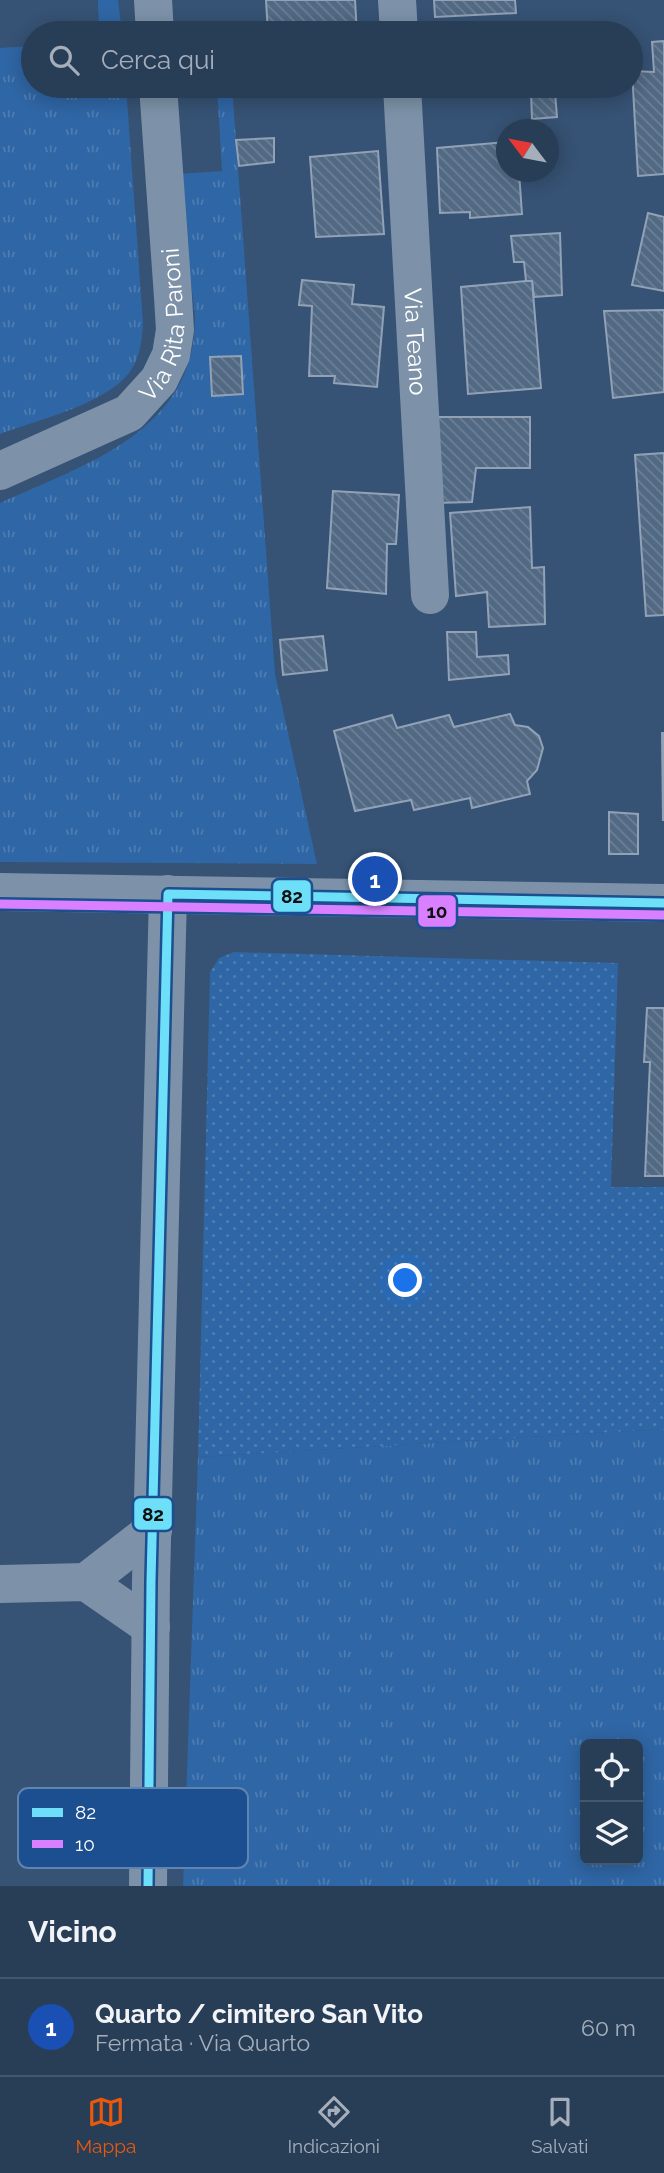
<!DOCTYPE html>
<html lang="it">
<head>
<meta charset="utf-8">
<style>
  :root { --surface:#283e57; --page:#30455d; --text:#f1f3f6; --muted:#a5aeba; --line:#44576d; --accent:#ea580c }
  body { margin:0; font-family:Raleway,sans-serif; background:var(--page); color:var(--text) }
  .controls { position:absolute; right:21px; bottom:21px; display:grid; overflow:hidden; border-radius:10px; box-shadow:0 4px 18px #0003 }
  .controls button { width:63px; height:63px; display:grid; place-items:center; padding:0; border:0; border-bottom:2px solid var(--line); background:var(--surface); color:var(--text); font:35px sans-serif }
  .compass { position:absolute; left:496px; top:119px; width:63px; height:63px; border-radius:50%; background:var(--surface); box-shadow:0 4px 18px #0003; rotate:302deg }
  .you { position:absolute; left:406px; top:1281px; width:24px; height:24px; margin:-18px; border:5px solid #fff; border-radius:50%; background:#1a73e8; box-shadow:0 0 0 10px #1a73e833 }
  .badge { display:grid; place-items:center; width:46px; height:46px; border-radius:50%; background:var(--accent); color:#fff; font-size:23px; font-weight:700 }
  .pin { position:absolute; translate:-50% -50%; border:4px solid #fff; box-shadow:0 2px 7px #0006 }
  .list { margin:0; padding:0; list-style:none }
  h2 { display:flex; justify-content:space-between; align-items:center; height:91px; margin:0; padding:0 28px; font-size:30px }
  h2 small { font-size:23px; font-weight:400; color:var(--muted) }
  .list li { display:grid; grid-template-columns:46px 1fr auto; gap:21px; align-items:center; box-sizing:border-box; height:98px; padding:0 28px; border-top:2px solid var(--line) }
  .list b { display:block; font-size:26px; white-space:nowrap }
  .list p { margin:0; font-size:23px; white-space:nowrap; color:var(--muted) }
  .list em { font-size:23px; font-style:normal; color:var(--muted) }
  .icon { flex:none; width:38px; height:38px; fill:none; stroke:currentColor; stroke-width:2; stroke-linecap:round; stroke-linejoin:round }
  .map { position:relative; flex:none; width:664px; height:1886px; overflow:hidden }
  .search { position:absolute; background:var(--surface); box-shadow:0 4px 18px #0003; left:21px; right:21px; top:21px; height:77px; display:flex; align-items:center; gap:18px; box-sizing:border-box; padding:0 24px; border-radius:38px; color:var(--muted); font-size:26px }
  .sheet { height:189px; background:var(--surface) }
  nav { display:flex; justify-content:space-around; align-items:center; box-sizing:border-box; height:98px; border-top:2px solid var(--line); background:var(--surface); font-size:19px; color:var(--muted) }
  nav a { display:grid; justify-items:center; gap:4px }
  nav .on { color:var(--accent) }
  .map>svg:first-child { display:block }
</style>
</head>
<body>
<div class="map">
<svg width="664" height="1886" viewBox="0 0 664 1886">
  <defs>
    <pattern id="grass-tufts" width="24" height="20" patternUnits="userSpaceOnUse" patternTransform="scale(1.75)"><rect width="24" height="20" fill="#2f66a5"/><path d="M3 7l-1-3M5 7V3M7 7l1-3M15 17l-1-3M17 17v-4M19 17l1-3" fill="none" stroke="#4e7db2"/></pattern>
    <pattern id="park-dots" width="8" height="8" patternUnits="userSpaceOnUse" patternTransform="scale(1.75)"><rect width="8" height="8" fill="#2f66a5"/><path d="M2 2h.1M6 6h.1" fill="none" stroke="#4e7db2" stroke-width="1.8" stroke-linecap="round"/></pattern>
    <pattern id="building-back-hatch" width="6" height="6" patternUnits="userSpaceOnUse" patternTransform="scale(1.75)"><rect width="6" height="6" fill="#526984"/><path d="M-1 5l2 2M0 0l6 6M5-1l2 2" fill="none" stroke="#6c8096"/></pattern>
  </defs>
  <rect width="100%" height="100%" fill="#365274"/>
  <!-- grass -->
  <g fill="url(#grass-tufts)" fill-rule="evenodd">
    <path d="M98 0H118L122 33H99Z"/>
    <path d="M33 46V86H126L143 323C142 338 141 352 134 365 116 402 37 420 0 434V48Z"/>
    <path d="M217 86H232L275 674 317 864 0 862V503C85 464 195 432 195 318 194 302 191 285 189 270 185 238 181 206 177 174L222 171Z"/>
    <path d="M664 1429V1886H183L198 1457ZM585 1744H638V1860H585Z"/>
  </g>
  <!-- park -->
  <path fill="url(#park-dots)" d="M234 952 618 963 611 1187H664V1429L198 1457 210 972 219 958Z"/>
  <!-- building -->
  <g fill="url(#building-back-hatch)" stroke="#92a2b6" stroke-width="2">
    <path d="M266 0H355L357 33H268Z"/>
    <path d="M434 0H515L516 13 435 17Z"/>
    <path d="M664 41V174L638 176 632 71 654 72 652 42Z"/>
    <path d="M531 92H555L557 117 532 119Z"/>
    <path d="M274 138V162L239 166 236 140Z"/>
    <path d="M506 142V172H519L522 214 470 218V212L440 213 437 148Z"/>
    <path d="M378 151 384 234 316 237 310 157Z"/>
    <path d="M648 213 664 217V291L632 285Z"/>
    <path d="M560 233 562 295 534 297 532 281H526L524 262H514L511 236Z"/>
    <path d="M302 280 354 285 352 304 384 307 377 387 334 383 335 376H309L312 306 299 305Z"/>
    <path d="M526 281H532L541 388 468 394 461 287Z"/>
    <path d="M664 310V392L613 398 604 311Z"/>
    <path d="M241 356 243 394 212 396 210 357Z"/>
    <path d="M435 417H530V468H476L472 502 435 503Z"/>
    <path d="M664 453V615L646 616 635 455Z"/>
    <path d="M333 491 399 495 396 544H387L386 594 327 588Z"/>
    <path d="M530 507 532 568 544 567 545 624 489 627 487 592 456 596 450 513Z"/>
    <path d="M447 632H476L477 657 508 655 509 674 449 680Z"/>
    <path d="M323 636 327 670 283 675 280 640Z"/>
    <path d="M510 714 515 725 528 727 539 736 543 748 537 770 527 781 530 794 472 808 470 798 414 810 411 800 355 811 334 731 392 715 397 728 449 715 454 727Z"/>
    <path d="M662 733H664V820H663Z"/>
    <path d="M609 812 638 814V854H609Z"/>
    <path d="M647 1008H664V1176H645L650 1062H644Z"/>
  </g>
  <g fill="none" stroke-linecap="round" stroke-linejoin="round">
    <!-- minor -->
    <g stroke="#7d92a8" stroke-width="38">
      <path d="M153 0 155 33"/>
      <path d="M397 0 399 33"/>
      <path id="s1" d="M402 86 430 595"/>
      <path id="s2" d="M0 471 129 413 159 380 171 355 175 330 173 297 158 86"/>
      <path d="M0 892 664 903"/>
      <path d="M86 1582 153 1530"/>
      <path d="M0 1584 86 1582 151 1627"/>
      <path d="M148 1886 151 1581 168 894"/>
    </g>
    <!-- bus-1 casing -->
    <g stroke="#1b4f8f" stroke-width="14">
      <path id="bus-1" d="M148 1886 151 1581 168 894 664 903"/>
    </g>
    <!-- bus-2 casing -->
    <g stroke="#1b4f8f" stroke-width="14">
      <path id="bus-2" d="M0 904 664 915"/>
    </g>
    <!-- bus-1 -->
    <use href="#bus-1" stroke="#6ddff8" stroke-width="9"/>
    <!-- bus-2 -->
    <use href="#bus-2" stroke="#d880ff" stroke-width="9"/>
  </g>
  <g text-anchor="middle" dominant-baseline="central" stroke-width="7" stroke-linejoin="round" paint-order="stroke">
    <!-- street labels -->
    <g font-size="24" fill="#fff" stroke="#1b4f8f">
      <text stroke="none"><textPath href="#s2" startOffset="242">Via Rita Paroni</textPath></text>
      <text stroke="none"><textPath href="#s1" startOffset="256">Via Teano</textPath></text>
    </g>
  </g>
  <!-- legend -->
  <rect x="18" y="1788" width="230" height="80" rx="10" fill="#1b4f8f" stroke="#5f84b1" stroke-width="2"/>
  <rect x="32" y="1808" width="31" height="9" fill="#6ddff8"/>
  <rect x="32" y="1840" width="31" height="8" fill="#d880ff"/>
  <g font-size="19" fill="#fff">
    <text x="75" y="1819">82</text>
    <text x="75" y="1851">10</text>
  </g>
  <g stroke="#1b4f8f" stroke-width="2.5">
    <rect x="272" y="879" width="40" height="34" rx="7" fill="#6ddff8"/>
    <rect x="417" y="894" width="40" height="34" rx="7" fill="#d880ff"/>
    <rect x="133" y="1497" width="40" height="34" rx="7" fill="#6ddff8"/>
  </g>
  <g font-size="19" text-anchor="middle" font-weight="bold" fill="#111">
    <text x="292" y="903">82</text>
    <text x="437" y="918">10</text>
    <text x="153" y="1521">82</text>
  </g>
</svg>
<div class="controls">
<button><svg class="icon" aria-label="locate" viewBox="0 0 24 24"><circle cx="12" cy="12" r="6"/><path d="M12 2v4M12 18v4M2 12h4M18 12h4"/></svg></button>
<button><svg class="icon" aria-label="layers" viewBox="0 0 24 24"><path d="M12 4l9 5-9 5-9-5zM3 14l9 5 9-5"/></svg></button>
</div>
<svg class="compass" viewBox="-18 -18 36 36"><path d="M0-13l5 13h-10z" fill="#e53935"/><path d="M0 13l5-13h-10z" fill="#a5aeba"/></svg>
<div class="you"></div>
<div class="pin badge" style="left:375px;top:879px;background:#1a4fb4">1</div>
<div class="search"><svg class="icon" aria-label="search" viewBox="0 0 24 24"><circle cx="10" cy="10" r="6"/><path d="M15 15l6 6"/></svg>Cerca qui</div>
</div>
<section class="sheet">
<h2>Vicino<small></small></h2>
<ul class="list">
<li><span class="badge" style="background:#1a4fb4">1</span><div><b>Quarto / cimitero San Vito</b><p>Fermata · Via Quarto</p></div><em>60 m</em></li>
</ul>
</section>
<nav>
<a class="on"><svg class="icon" aria-label="map" viewBox="0 0 24 24"><path d="M3 6l6-2 6 2 6-2v14l-6 2-6-2-6 2zM9 4v14M15 6v14"/></svg>Mappa</a>
<a><svg class="icon" aria-label="directions" viewBox="0 0 24 24"><path d="M12 3l9 9-9 9-9-9zM9 14v-3h6M13 9l2 2-2 2"/></svg>Indicazioni</a>
<a><svg class="icon" aria-label="saved" viewBox="0 0 24 24"><path d="M7 4h10v16l-5-4-5 4z"/></svg>Salvati</a>
</nav>
</body>
</html>
